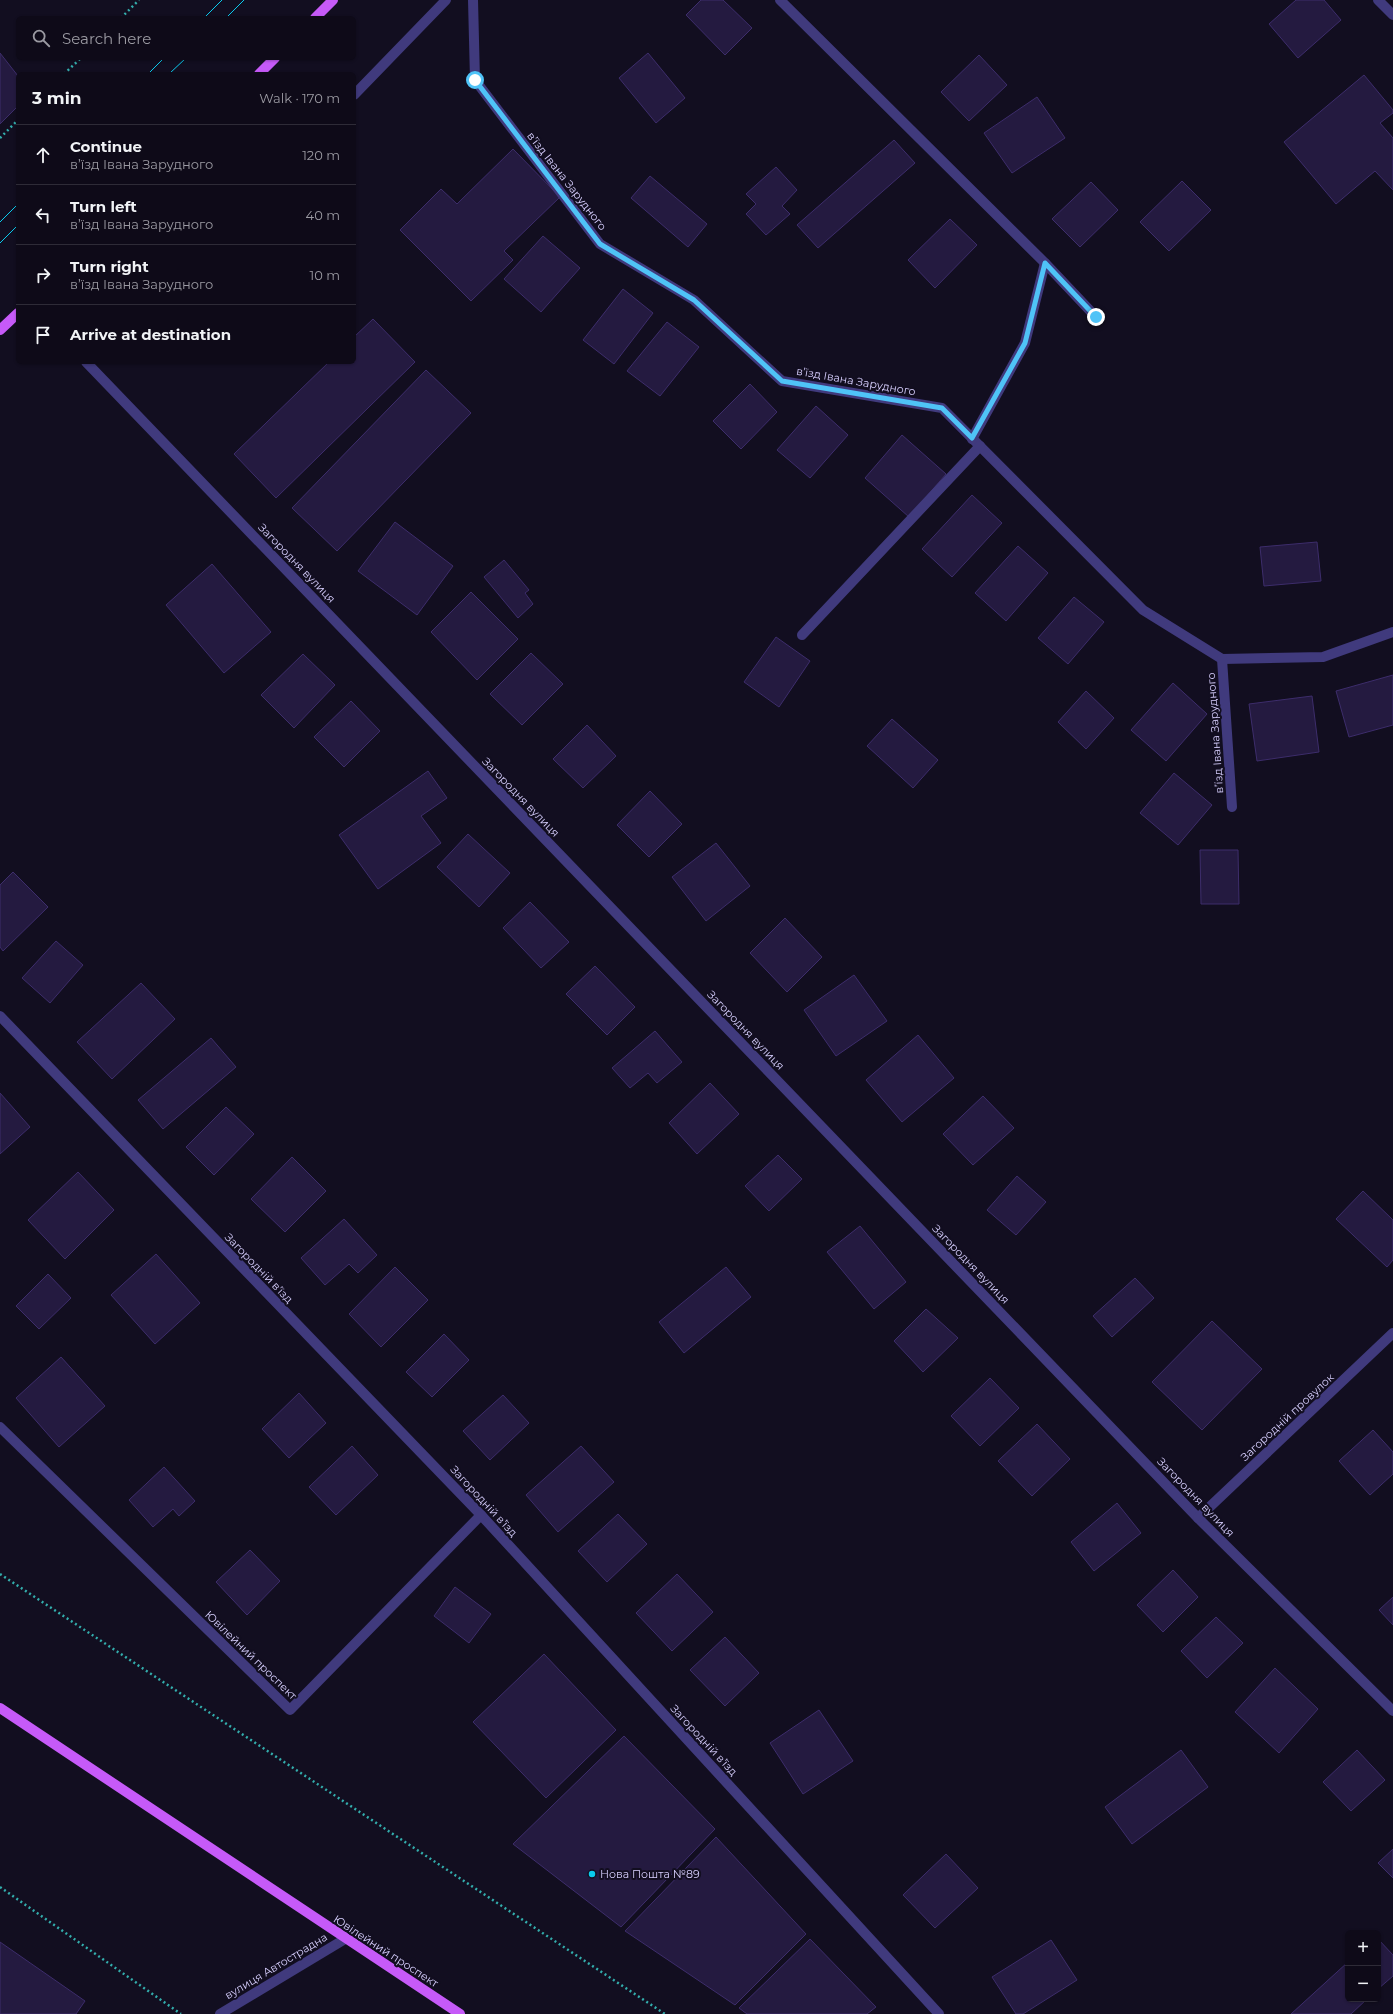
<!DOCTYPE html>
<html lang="en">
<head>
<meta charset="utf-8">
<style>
  :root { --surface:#0e0a18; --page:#171321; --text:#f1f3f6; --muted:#9b9aa2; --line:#2e2b37 }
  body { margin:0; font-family:Montserrat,sans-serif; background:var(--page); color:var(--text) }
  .controls { position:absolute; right:12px; bottom:12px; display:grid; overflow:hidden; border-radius:6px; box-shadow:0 1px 3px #0004 }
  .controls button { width:36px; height:36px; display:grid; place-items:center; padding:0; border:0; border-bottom:1px solid var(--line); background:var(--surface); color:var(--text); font:20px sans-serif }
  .stop { position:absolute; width:12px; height:12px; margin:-9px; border:3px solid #4fc3f7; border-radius:50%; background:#fff }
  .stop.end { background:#4fc3f7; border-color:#fff; box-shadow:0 1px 4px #0008 }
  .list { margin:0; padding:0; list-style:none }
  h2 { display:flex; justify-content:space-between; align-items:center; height:52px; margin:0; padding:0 16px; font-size:17px }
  h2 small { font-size:13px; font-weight:400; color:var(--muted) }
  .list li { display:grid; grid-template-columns:26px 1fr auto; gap:12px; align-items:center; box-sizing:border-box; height:60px; padding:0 16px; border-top:1px solid var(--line) }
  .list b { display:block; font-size:15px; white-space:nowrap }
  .list p { margin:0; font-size:13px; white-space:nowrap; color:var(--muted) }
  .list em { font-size:13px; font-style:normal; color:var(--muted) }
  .icon { flex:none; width:22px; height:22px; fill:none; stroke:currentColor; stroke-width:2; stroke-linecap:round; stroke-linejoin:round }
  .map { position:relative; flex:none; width:1393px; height:2014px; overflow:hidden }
  .search { position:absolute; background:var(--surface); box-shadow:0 1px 3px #0004; left:16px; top:16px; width:340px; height:44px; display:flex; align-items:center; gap:10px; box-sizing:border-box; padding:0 14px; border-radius:6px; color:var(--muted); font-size:15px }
  .panel { position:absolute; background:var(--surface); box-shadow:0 1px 3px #0004; left:16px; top:72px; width:340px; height:292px; border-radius:6px }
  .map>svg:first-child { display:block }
</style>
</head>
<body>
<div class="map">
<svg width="1393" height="2014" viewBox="0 0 1393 2014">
  <rect width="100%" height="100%" fill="#120e20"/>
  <!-- building -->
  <g fill="#241a40" stroke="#3d2d6b">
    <path d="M701 0H723L752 28 725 55 686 15Z"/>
    <path d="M1296 0H1324L1341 20 1298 58 1269 24Z"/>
    <path d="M0 53 18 76V106L0 124Z"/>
    <path d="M648 53 685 98 656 123 619 78Z"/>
    <path d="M979 55 1007 85 969 121 941 92Z"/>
    <path d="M1364 75 1393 110V113L1380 123 1393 138V190L1375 171 1336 204 1284 142Z"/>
    <path d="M1037 97 1065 138 1012 173 984 133Z"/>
    <path d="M894 140 915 163 818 248 797 225Z"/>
    <path d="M513 149 560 197 504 251 513 260 471 301 400 230 441 189 457 204Z"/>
    <path d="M776 167 797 190 782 206 790 214 766 235 746 214 756 204 746 194Z"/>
    <path d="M650 176 707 224 688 247 631 198Z"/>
    <path d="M1182 181 1211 210 1169 251 1140 222Z"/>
    <path d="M1091 182 1118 210 1080 247 1052 219Z"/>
    <path d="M950 219 977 245 935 288 908 260Z"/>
    <path d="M543 236 580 268 541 312 504 279Z"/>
    <path d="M623 289 653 313 614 364 583 340Z"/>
    <path d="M373 319 415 362 276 498 234 454 329 362H354V337Z"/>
    <path d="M667 322 699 347 660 396 627 371Z"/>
    <path d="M426 370 471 413 337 551 292 508Z"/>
    <path d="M750 384 777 412 741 449 713 421Z"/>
    <path d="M816 406 848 435 810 478 777 450Z"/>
    <path d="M902 435 946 474 909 517 865 478Z"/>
    <path d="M972 495 1002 523 952 577 922 549Z"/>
    <path d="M395 522 453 566 417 615 358 571Z"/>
    <path d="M1317 542 1321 581 1264 586 1260 547Z"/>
    <path d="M1018 546 1048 573 1006 621 975 593Z"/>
    <path d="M504 560 529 590 525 593 533 604 518 618 484 577Z"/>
    <path d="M212 564 271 632 224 673 166 605Z"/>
    <path d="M471 592 518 639 477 680 431 632Z"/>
    <path d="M1074 597 1104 622 1068 664 1038 638Z"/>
    <path d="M776 637 810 661 779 707 744 682Z"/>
    <path d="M531 653 563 684 522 725 490 694Z"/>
    <path d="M303 654 335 685 294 728 261 695Z"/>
    <path d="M1393 675V725L1349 737 1336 691Z"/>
    <path d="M1173 683 1207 714 1166 761 1131 730Z"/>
    <path d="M1086 691 1114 718 1086 749 1058 722Z"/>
    <path d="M1312 696 1319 752 1257 761 1249 704Z"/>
    <path d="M351 701 380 731 344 767 314 737Z"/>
    <path d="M892 719 938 760 913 788 867 746Z"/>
    <path d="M587 725 616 756 583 788 553 759Z"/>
    <path d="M428 771 447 798 421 816 441 843 378 889 339 835Z"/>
    <path d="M1174 773 1212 805 1178 845 1140 813Z"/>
    <path d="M650 791 682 824 649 857 617 825Z"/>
    <path d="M468 834 510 873 479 907 437 867Z"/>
    <path d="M716 843 750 886 706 921 672 877Z"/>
    <path d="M1200 850H1238L1239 904H1201Z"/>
    <path d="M13 872 48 907 3 951 0 947V885Z"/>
    <path d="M530 902 569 942 541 968 503 928Z"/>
    <path d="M785 918 822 957 787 992 750 953Z"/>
    <path d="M56 941 83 965 50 1003 22 978Z"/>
    <path d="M595 966 635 1007 607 1035 566 994Z"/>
    <path d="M854 975 887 1021 836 1056 804 1010Z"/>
    <path d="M141 983 175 1019 112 1079 77 1042Z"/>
    <path d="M655 1031 682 1062 657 1083 648 1073 630 1088 612 1068Z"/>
    <path d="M918 1035 954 1078 902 1122 866 1080Z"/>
    <path d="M211 1038 236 1067 163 1129 138 1100Z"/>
    <path d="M710 1083 739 1114 697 1154 669 1123Z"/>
    <path d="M0 1093 30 1127 0 1154Z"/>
    <path d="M983 1096 1014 1128 973 1165 943 1134Z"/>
    <path d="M226 1107 254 1134 214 1175 186 1147Z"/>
    <path d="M778 1155 802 1179 769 1211 745 1186Z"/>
    <path d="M292 1157 326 1191 285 1232 251 1199Z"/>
    <path d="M78 1172 114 1210 65 1259 28 1220Z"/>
    <path d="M1017 1176 1046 1202 1016 1235 987 1210Z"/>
    <path d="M1363 1191 1393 1220V1260L1387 1267 1336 1219Z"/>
    <path d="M344 1219 377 1255 358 1273 349 1264 325 1285 301 1258Z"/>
    <path d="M860 1226 906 1282 874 1309 827 1252Z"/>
    <path d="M156 1254 200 1303 155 1344 111 1295Z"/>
    <path d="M395 1267 428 1300 381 1347 349 1314Z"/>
    <path d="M726 1267 751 1297 684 1353 659 1322Z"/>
    <path d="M48 1274 71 1298 39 1329 16 1306Z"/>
    <path d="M1135 1278 1154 1298 1112 1337 1093 1316Z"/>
    <path d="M926 1309 958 1338 923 1372 894 1341Z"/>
    <path d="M1212 1321 1262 1369 1202 1430 1152 1382Z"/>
    <path d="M444 1334 469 1360 432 1397 406 1372Z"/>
    <path d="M61 1357 105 1406 59 1447 16 1398Z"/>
    <path d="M990 1378 1019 1408 980 1446 951 1416Z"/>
    <path d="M299 1393 326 1423 289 1458 262 1429Z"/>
    <path d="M503 1395 529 1423 490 1460 463 1431Z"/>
    <path d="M1037 1424 1070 1459 1032 1496 998 1461Z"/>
    <path d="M1373 1430 1393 1452V1474L1370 1495 1339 1461Z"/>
    <path d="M352 1446 378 1475 336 1515 309 1487Z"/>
    <path d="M581 1446 614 1482 558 1532 526 1495Z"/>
    <path d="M164 1467 195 1501 179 1516 173 1509 153 1527 129 1500Z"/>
    <path d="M1117 1503 1141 1533 1094 1571 1071 1542Z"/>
    <path d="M618 1514 647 1544 607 1582 578 1551Z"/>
    <path d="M250 1550 280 1581 247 1615 216 1582Z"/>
    <path d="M1173 1570 1198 1597 1163 1632 1137 1605Z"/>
    <path d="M677 1574 713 1612 672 1651 636 1613Z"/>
    <path d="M455 1587 491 1614 469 1643 434 1616Z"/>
    <path d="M1393 1597V1625L1379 1610Z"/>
    <path d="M1216 1617 1243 1643 1207 1678 1181 1651Z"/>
    <path d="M725 1637 759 1673 725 1706 690 1670Z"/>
    <path d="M544 1654 616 1730 546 1798 473 1722Z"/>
    <path d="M1275 1668 1318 1709 1279 1753 1235 1712Z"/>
    <path d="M819 1710 853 1761 803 1794 770 1743Z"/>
    <path d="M624 1736 715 1829 621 1927 513 1844Z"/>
    <path d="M1181 1750 1208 1787 1132 1844 1105 1807Z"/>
    <path d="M1357 1750 1385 1780 1351 1811 1323 1782Z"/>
    <path d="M716 1837 806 1934 735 2005 625 1931Z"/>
    <path d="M1393 1849V1878L1378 1863Z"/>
    <path d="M946 1854 978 1888 935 1928 903 1895Z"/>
    <path d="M810 1939 876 2007 867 2014H747L739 2008Z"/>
    <path d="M1378 1939 1393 1955V1976L1378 1989Z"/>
    <path d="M1051 1940 1077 1980 1023 2014H1016L992 1977Z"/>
    <path d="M0 1942 85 2001 76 2014H0Z"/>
    <path d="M1348 1962V1999H1367L1351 2014H1291Z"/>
  </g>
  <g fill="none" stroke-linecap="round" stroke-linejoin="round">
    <!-- path -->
    <g stroke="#33adac" stroke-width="2.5" stroke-dasharray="2 3" stroke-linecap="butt">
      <path d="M121 18 139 0"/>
      <path d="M64 74 81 58"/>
      <path d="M0 138 18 120"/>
      <path d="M0 1574 665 2014"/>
      <path d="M0 1887 181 2014"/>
    </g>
    <!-- minor -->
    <g stroke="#403a7d" stroke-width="10">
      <path d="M473 0 475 80 600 244 694 300 782 381 942 408 1143 610 1222 659 1323 657 1393 632"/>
      <path d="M780 0 1045 263 1096 317"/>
      <path d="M1378 0 1393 15"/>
      <path d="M354 95 446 0"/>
      <path d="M86 362 1198 1518 1393 1711"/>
      <path d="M972 439 1025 343 1045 263"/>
      <path d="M802 635 980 446"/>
      <path d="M1222 659 1232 807"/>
      <path d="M0 1016 481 1515 939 2014"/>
      <path d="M0 1427 290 1710 481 1515"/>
      <path d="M1198 1518 1393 1333"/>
      <path d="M220 2014 345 1939"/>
    </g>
    <!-- major -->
    <g stroke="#c65af8" stroke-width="10">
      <path d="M315 18 333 0"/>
      <path d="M259 74 275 58"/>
      <path d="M0 330 18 313"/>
      <path d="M0 1708 460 2014"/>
    </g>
    <!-- tram -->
    <g stroke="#0acbee" stroke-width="1">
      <path d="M204 18 222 0"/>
      <path d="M226 18 244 0"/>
      <path d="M148 74 164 58"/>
      <path d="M169 74 186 58"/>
      <path d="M0 222 18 204"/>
      <path d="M0 243 18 225"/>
    </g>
  </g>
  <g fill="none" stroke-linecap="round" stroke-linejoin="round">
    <!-- route -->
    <path stroke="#4fc3f7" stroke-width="5" d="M475 80 600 244 694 300 782 381 942 408 972 438 1025 343 1045 263 1096 317"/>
  </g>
  <!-- markers -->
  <circle fill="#0acbee" stroke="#120e20" stroke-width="1.5" cx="592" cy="1874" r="4"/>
  <g text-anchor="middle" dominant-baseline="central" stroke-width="4" stroke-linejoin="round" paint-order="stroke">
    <!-- street labels -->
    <g font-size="11" fill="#d6cefd" stroke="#120e20">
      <text transform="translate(567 181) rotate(52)">в’їзд Івана Зарудного</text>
      <text transform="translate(856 381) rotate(10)">в’їзд Івана Зарудного</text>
      <text transform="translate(297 563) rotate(46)">Загородня вулиця</text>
      <text transform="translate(1215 733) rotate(-94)">в’їзд Івана Зарудного</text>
      <text transform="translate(521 797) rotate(46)">Загородня вулиця</text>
      <text transform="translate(746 1030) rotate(46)">Загородня вулиця</text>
      <text transform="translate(971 1264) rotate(46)">Загородня вулиця</text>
      <text transform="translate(259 1268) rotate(46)">Загородній вʼїзд</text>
      <text transform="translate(1287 1417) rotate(-43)">Загородній провулок</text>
      <text transform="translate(1196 1497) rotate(46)">Загородня вулиця</text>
      <text transform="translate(484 1501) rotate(47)">Загородній вʼїзд</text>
      <text transform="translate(251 1655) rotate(44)">Ювілейний проспект</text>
      <text transform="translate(704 1740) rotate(47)">Загородній вʼїзд</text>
      <text transform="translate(386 1951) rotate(33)">Ювілейний проспект</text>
      <text transform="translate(276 1966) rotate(-31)">вулиця Автострадна</text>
    </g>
    <!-- poi labels -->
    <g font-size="11" fill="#d6cefd" stroke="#120e20" text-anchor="start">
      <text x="600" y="1874">Нова Пошта №89</text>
    </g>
  </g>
</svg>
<div class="controls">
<button>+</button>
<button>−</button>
</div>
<div class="stop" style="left:475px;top:80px"></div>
<div class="stop end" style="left:1096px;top:317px"></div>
<div class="search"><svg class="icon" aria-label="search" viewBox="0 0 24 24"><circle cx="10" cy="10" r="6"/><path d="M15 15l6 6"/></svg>Search here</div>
<section class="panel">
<h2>3 min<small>Walk · 170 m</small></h2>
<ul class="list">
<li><svg class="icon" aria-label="ahead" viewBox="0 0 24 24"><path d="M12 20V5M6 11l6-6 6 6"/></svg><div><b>Continue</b><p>в’їзд Івана Зарудного</p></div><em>120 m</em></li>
<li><svg class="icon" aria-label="left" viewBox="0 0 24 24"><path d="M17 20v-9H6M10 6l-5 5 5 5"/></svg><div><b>Turn left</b><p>в’їзд Івана Зарудного</p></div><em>40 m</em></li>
<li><svg class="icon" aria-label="right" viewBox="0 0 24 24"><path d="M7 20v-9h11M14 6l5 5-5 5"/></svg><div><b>Turn right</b><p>в’їзд Івана Зарудного</p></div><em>10 m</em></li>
<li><svg class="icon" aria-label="arrive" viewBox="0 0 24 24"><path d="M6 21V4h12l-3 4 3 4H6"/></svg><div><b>Arrive at destination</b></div></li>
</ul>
</section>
</div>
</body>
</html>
